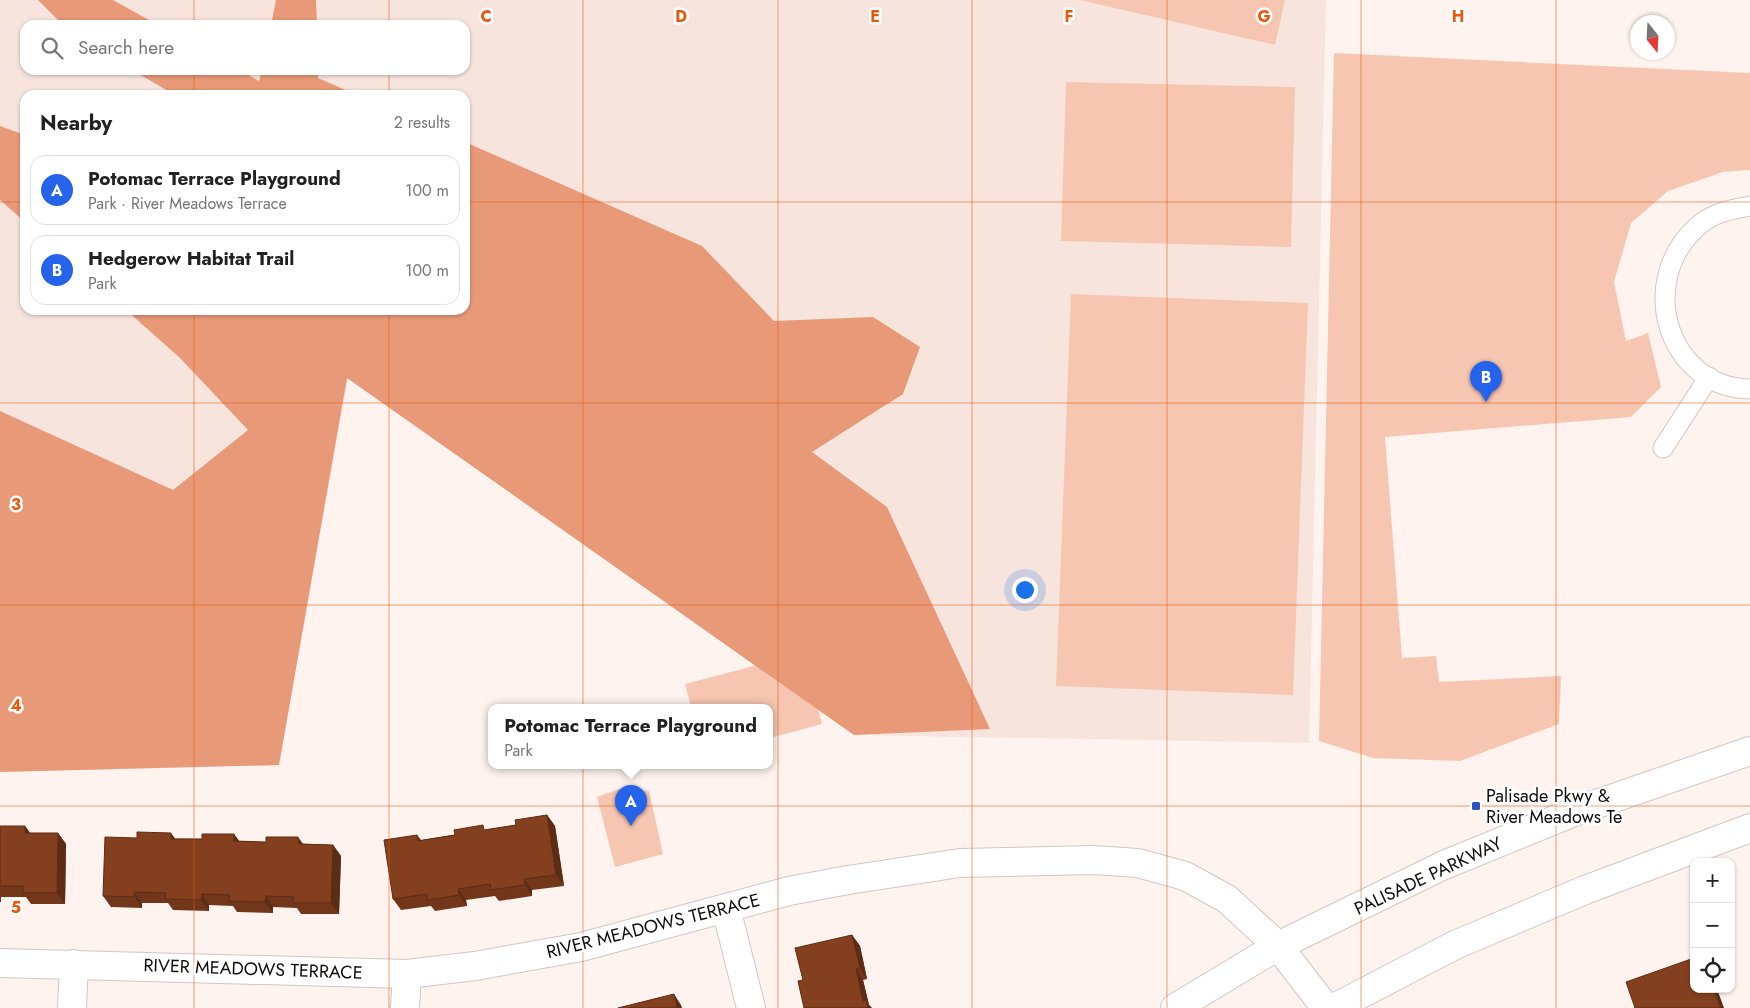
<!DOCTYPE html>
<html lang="en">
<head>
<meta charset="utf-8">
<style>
  :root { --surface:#fff; --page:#f6f6f6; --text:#222; --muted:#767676; --line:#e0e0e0; --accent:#2563eb }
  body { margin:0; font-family:Jost,sans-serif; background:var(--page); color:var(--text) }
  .controls { position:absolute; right:15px; bottom:15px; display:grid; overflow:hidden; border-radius:10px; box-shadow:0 1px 4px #0004 }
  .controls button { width:45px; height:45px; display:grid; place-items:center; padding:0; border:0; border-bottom:1px solid var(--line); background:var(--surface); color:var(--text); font:25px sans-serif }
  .compass { position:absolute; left:1630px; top:15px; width:45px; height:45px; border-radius:50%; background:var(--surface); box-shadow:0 1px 4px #0004; rotate:162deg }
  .you { position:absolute; left:1024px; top:589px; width:18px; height:18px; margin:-12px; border:4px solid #fff; border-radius:50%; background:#1a73e8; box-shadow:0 0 0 8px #1a73e833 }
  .badge { display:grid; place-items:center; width:32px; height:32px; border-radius:50%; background:var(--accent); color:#fff; font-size:16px; font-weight:700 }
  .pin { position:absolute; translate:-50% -41px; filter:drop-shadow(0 1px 2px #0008) }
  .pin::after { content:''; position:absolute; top:26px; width:18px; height:15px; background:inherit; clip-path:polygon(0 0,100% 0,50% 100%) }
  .popup { position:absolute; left:488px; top:704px; width:285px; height:65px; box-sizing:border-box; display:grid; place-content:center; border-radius:10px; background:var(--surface); filter:drop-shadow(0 1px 4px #0005); font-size:16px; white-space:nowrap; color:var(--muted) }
  .popup b { font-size:19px; color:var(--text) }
  .popup::after { content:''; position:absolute; left:50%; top:100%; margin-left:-10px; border:10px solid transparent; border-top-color:var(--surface) }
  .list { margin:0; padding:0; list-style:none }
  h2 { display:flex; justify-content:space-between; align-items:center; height:65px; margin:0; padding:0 20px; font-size:21px }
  h2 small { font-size:16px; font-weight:400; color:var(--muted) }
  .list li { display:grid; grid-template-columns:32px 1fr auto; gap:15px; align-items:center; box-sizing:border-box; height:70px; margin:0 10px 10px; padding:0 10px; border:1px solid var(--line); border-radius:15px }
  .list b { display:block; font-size:19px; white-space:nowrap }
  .list p { margin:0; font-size:16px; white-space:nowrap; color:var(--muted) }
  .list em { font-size:16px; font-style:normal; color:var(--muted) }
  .icon { flex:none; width:28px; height:28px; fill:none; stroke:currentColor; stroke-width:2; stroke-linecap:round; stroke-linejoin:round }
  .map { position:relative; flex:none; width:1750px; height:1008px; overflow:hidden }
  .search { position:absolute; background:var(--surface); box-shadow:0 1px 4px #0004; left:20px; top:20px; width:450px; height:55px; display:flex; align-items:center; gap:12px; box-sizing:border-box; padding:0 18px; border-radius:15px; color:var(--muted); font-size:19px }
  .panel { position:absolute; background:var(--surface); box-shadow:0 1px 4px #0004; left:20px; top:90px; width:450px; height:225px; border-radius:15px }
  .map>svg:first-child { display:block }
</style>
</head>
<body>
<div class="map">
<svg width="1750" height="1008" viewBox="0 0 1750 1008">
  <rect width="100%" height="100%" fill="#fef3ee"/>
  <!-- built -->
  <path fill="#f7e5dd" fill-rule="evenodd" d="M0 0H1326L1309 743 854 735 348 378 279 765 0 772ZM25 25H465V70H25ZM25 95H465V310H25Z"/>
  <!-- green -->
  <g fill="#f7c6b1">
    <path d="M1080 0H1285L1275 45Z"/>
    <path d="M1334 53 1750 73V170L1723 172 1668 191 1631 223 1614 282 1626 341 1648 333 1661 387 1631 417 1385 437 1402 658 1436 656 1439 682 1561 676 1559 724 1460 761 1373 758 1319 741Z"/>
    <path d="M1066 82 1295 87 1291 247 1061 241Z"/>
    <path d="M1071 294 1308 303 1293 695 1056 686Z"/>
    <path d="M803 653 822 724 770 738V707H691L685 684Z"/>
    <path d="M622 788 649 791 663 854 615 867 597 797Z"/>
  </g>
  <!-- forest -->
  <g fill="#e89a78">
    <path d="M38 0H113L158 25H63Z"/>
    <path d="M276 0H316L317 25H271Z"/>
    <path d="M132 70H239L259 81 262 70H318V78L357 95H175Z"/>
    <path d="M0 126 25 135V222L0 200Z"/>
    <path d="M465 142 702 246 774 321 873 317 920 347 903 394 812 452 887 507 990 729 854 735 347 378 279 765 0 772V411L173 490 248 430 180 358 126 310H465Z"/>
  </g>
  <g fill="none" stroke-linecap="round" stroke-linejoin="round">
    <!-- lane casing -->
    <g stroke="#d1c7c2" stroke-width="21">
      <g id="lane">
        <path d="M1750 206C1732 209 1712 213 1698 226 1636 280 1666 387 1750 389"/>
        <path d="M1663 448 1709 377"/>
      </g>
    </g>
    <!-- street casing -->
    <g stroke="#d1c7c2" stroke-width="30">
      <g id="street">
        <path d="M726 908 751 1008"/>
        <path d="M0 963 407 974 475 966 581 947 789 891 848 880 960 863 1093 860 1138 863 1185 876 1227 899 1278 946 1326 1008"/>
        <path d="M72 1008 74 964"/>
        <path d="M405 1008 407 974"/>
      </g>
    </g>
    <!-- secondary casing -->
    <g stroke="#d1c7c2" stroke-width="30">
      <g id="secondary">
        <path d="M1175 1008 1278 946 1444 865 1579 810 1750 751"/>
        <path d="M1334 1008 1455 945 1585 890 1750 828"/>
      </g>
    </g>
    <!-- lane -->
    <use href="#lane" stroke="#fff" stroke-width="19"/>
    <!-- street -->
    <use href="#street" stroke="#fff" stroke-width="28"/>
    <!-- secondary -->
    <use href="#secondary" stroke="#fff" stroke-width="28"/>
  </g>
  <!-- wall -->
  <g fill="#72361a">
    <path d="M547 815 555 826 564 886 532 890V896L499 901 495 896 466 900 467 906 435 911 431 906 401 910 393 899 417 835 421 840 516 825Z"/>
    <path d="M0 826H25L30 833H58L66 844 65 904H31L26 897H1V902H0Z"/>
    <path d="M234 834 239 841 333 845 341 856 339 914H301L297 908 273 907V913L237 912 233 906 209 905V911L173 910 168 903H142V908L111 907 103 896 137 838 202 839Z"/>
    <path d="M852 935 860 946 867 979 863 980 869 1005 872 1008H804L803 980Z"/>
  </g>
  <!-- shaded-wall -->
  <g fill="#5c2c15">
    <path d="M547 815 555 826 564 886 556 875Z"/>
    <path d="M25 826 33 837 25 833Z"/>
    <path d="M58 833 66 844 65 904 57 893Z"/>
    <path d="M171 833 179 844 171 839Z"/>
    <path d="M234 834 242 845 234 841Z"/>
    <path d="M298 837 306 848 299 844Z"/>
    <path d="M333 845 341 856 339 914 331 903Z"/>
    <path d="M524 879 532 890V896L525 885Z"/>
    <path d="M458 889 466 900 467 906 459 895Z"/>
    <path d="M134 892 142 903V908L135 897Z"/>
    <path d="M202 894 209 905V911L201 900Z"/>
    <path d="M266 896 273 907V913L265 902Z"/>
    <path d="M852 935 860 946 867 979 860 968Z"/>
    <path d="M856 969 863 980 869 1005 872 1008H868L863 1001Z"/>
    <path d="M1714 989H1717L1724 1008H1720Z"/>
    <path d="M674 994 681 1005 682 1008H677Z"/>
  </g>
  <!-- building -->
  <g fill="#843f1e" stroke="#5c2c15">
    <path d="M547 815 556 875 524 879 525 885 491 890 490 884 458 889 459 895 427 900V894L393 899 384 840 417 835 418 841 455 835 454 830 483 825 484 830 516 825 515 820Z"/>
    <path d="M0 826H25V833H58L57 893H23V886H0Z"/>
    <path d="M137 832 171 833V839H202V834H234V841L266 842V837H298L299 844 333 845 331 903H293L294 897 266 896 265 902 229 901 230 895 202 894 201 900 165 899 166 893 134 892 135 897 103 896 105 837 137 838Z"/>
    <path d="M852 935 860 968 856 969 863 1001 866 1000 868 1008H804L798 981 803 980 795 948Z"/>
    <path d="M1694 958V989H1714L1720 1008H1635L1626 982Z"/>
    <path d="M674 994 677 1008H618Z"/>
  </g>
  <!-- grid -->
  <path fill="none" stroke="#e8590c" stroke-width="1" stroke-opacity="0.55" d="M194 0V25M389 0V25M583 0V1008M778 0V1008M972 0V1008M1167 0V1008M1361 0V1008M1556 0V1008M194 70V95M389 70V95M0 202H25M465 202H1750M194 310V1008M389 310V1008M0 403H1750M0 605H1750M0 806H1750"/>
  <!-- markers -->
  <rect fill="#3051c1" stroke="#fff" stroke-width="2" x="1471" y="801" width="10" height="10" rx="2.5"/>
  <g text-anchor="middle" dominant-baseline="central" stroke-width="5" stroke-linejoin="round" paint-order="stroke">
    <!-- poi labels -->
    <g font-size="18" fill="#100c0b" stroke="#fff" text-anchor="start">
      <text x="1486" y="796">Palisade Pkwy &amp;<tspan x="1486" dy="21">River Meadows Te</tspan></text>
    </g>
    <!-- street labels -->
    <g font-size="18" fill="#100c0b" stroke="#fff">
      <text transform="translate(1428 876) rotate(-25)">PALISADE PARKWAY</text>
      <text transform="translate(653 926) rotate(-14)">RIVER MEADOWS TERRACE</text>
      <text transform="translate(253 969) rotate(2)">RIVER MEADOWS TERRACE</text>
    </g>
  </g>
  <g font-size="16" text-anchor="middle" font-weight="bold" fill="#e8590c" stroke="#fff" stroke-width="5" stroke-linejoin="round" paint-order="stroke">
    <text x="486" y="22">C</text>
    <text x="681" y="22">D</text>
    <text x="875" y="22">E</text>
    <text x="1069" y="22">F</text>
    <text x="1264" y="22">G</text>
    <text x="1458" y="22">H</text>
    <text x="16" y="510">3</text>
    <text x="16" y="711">4</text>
    <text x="16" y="913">5</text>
  </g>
</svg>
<div class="controls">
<button>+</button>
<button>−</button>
<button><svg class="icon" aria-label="locate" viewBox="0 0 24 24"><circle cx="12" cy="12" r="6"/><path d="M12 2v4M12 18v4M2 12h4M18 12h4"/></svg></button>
</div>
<svg class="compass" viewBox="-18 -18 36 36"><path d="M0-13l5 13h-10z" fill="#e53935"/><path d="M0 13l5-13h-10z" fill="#767676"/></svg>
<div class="you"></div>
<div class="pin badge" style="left:631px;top:826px">A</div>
<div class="popup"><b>Potomac Terrace Playground</b>Park</div>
<div class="pin badge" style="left:1486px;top:402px">B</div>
<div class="search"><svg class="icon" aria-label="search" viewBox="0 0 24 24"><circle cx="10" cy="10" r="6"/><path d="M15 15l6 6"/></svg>Search here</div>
<section class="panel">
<h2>Nearby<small>2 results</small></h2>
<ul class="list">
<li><span class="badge">A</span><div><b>Potomac Terrace Playground</b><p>Park · River Meadows Terrace</p></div><em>100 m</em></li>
<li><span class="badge">B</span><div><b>Hedgerow Habitat Trail</b><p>Park</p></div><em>100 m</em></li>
</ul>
</section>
</div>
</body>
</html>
